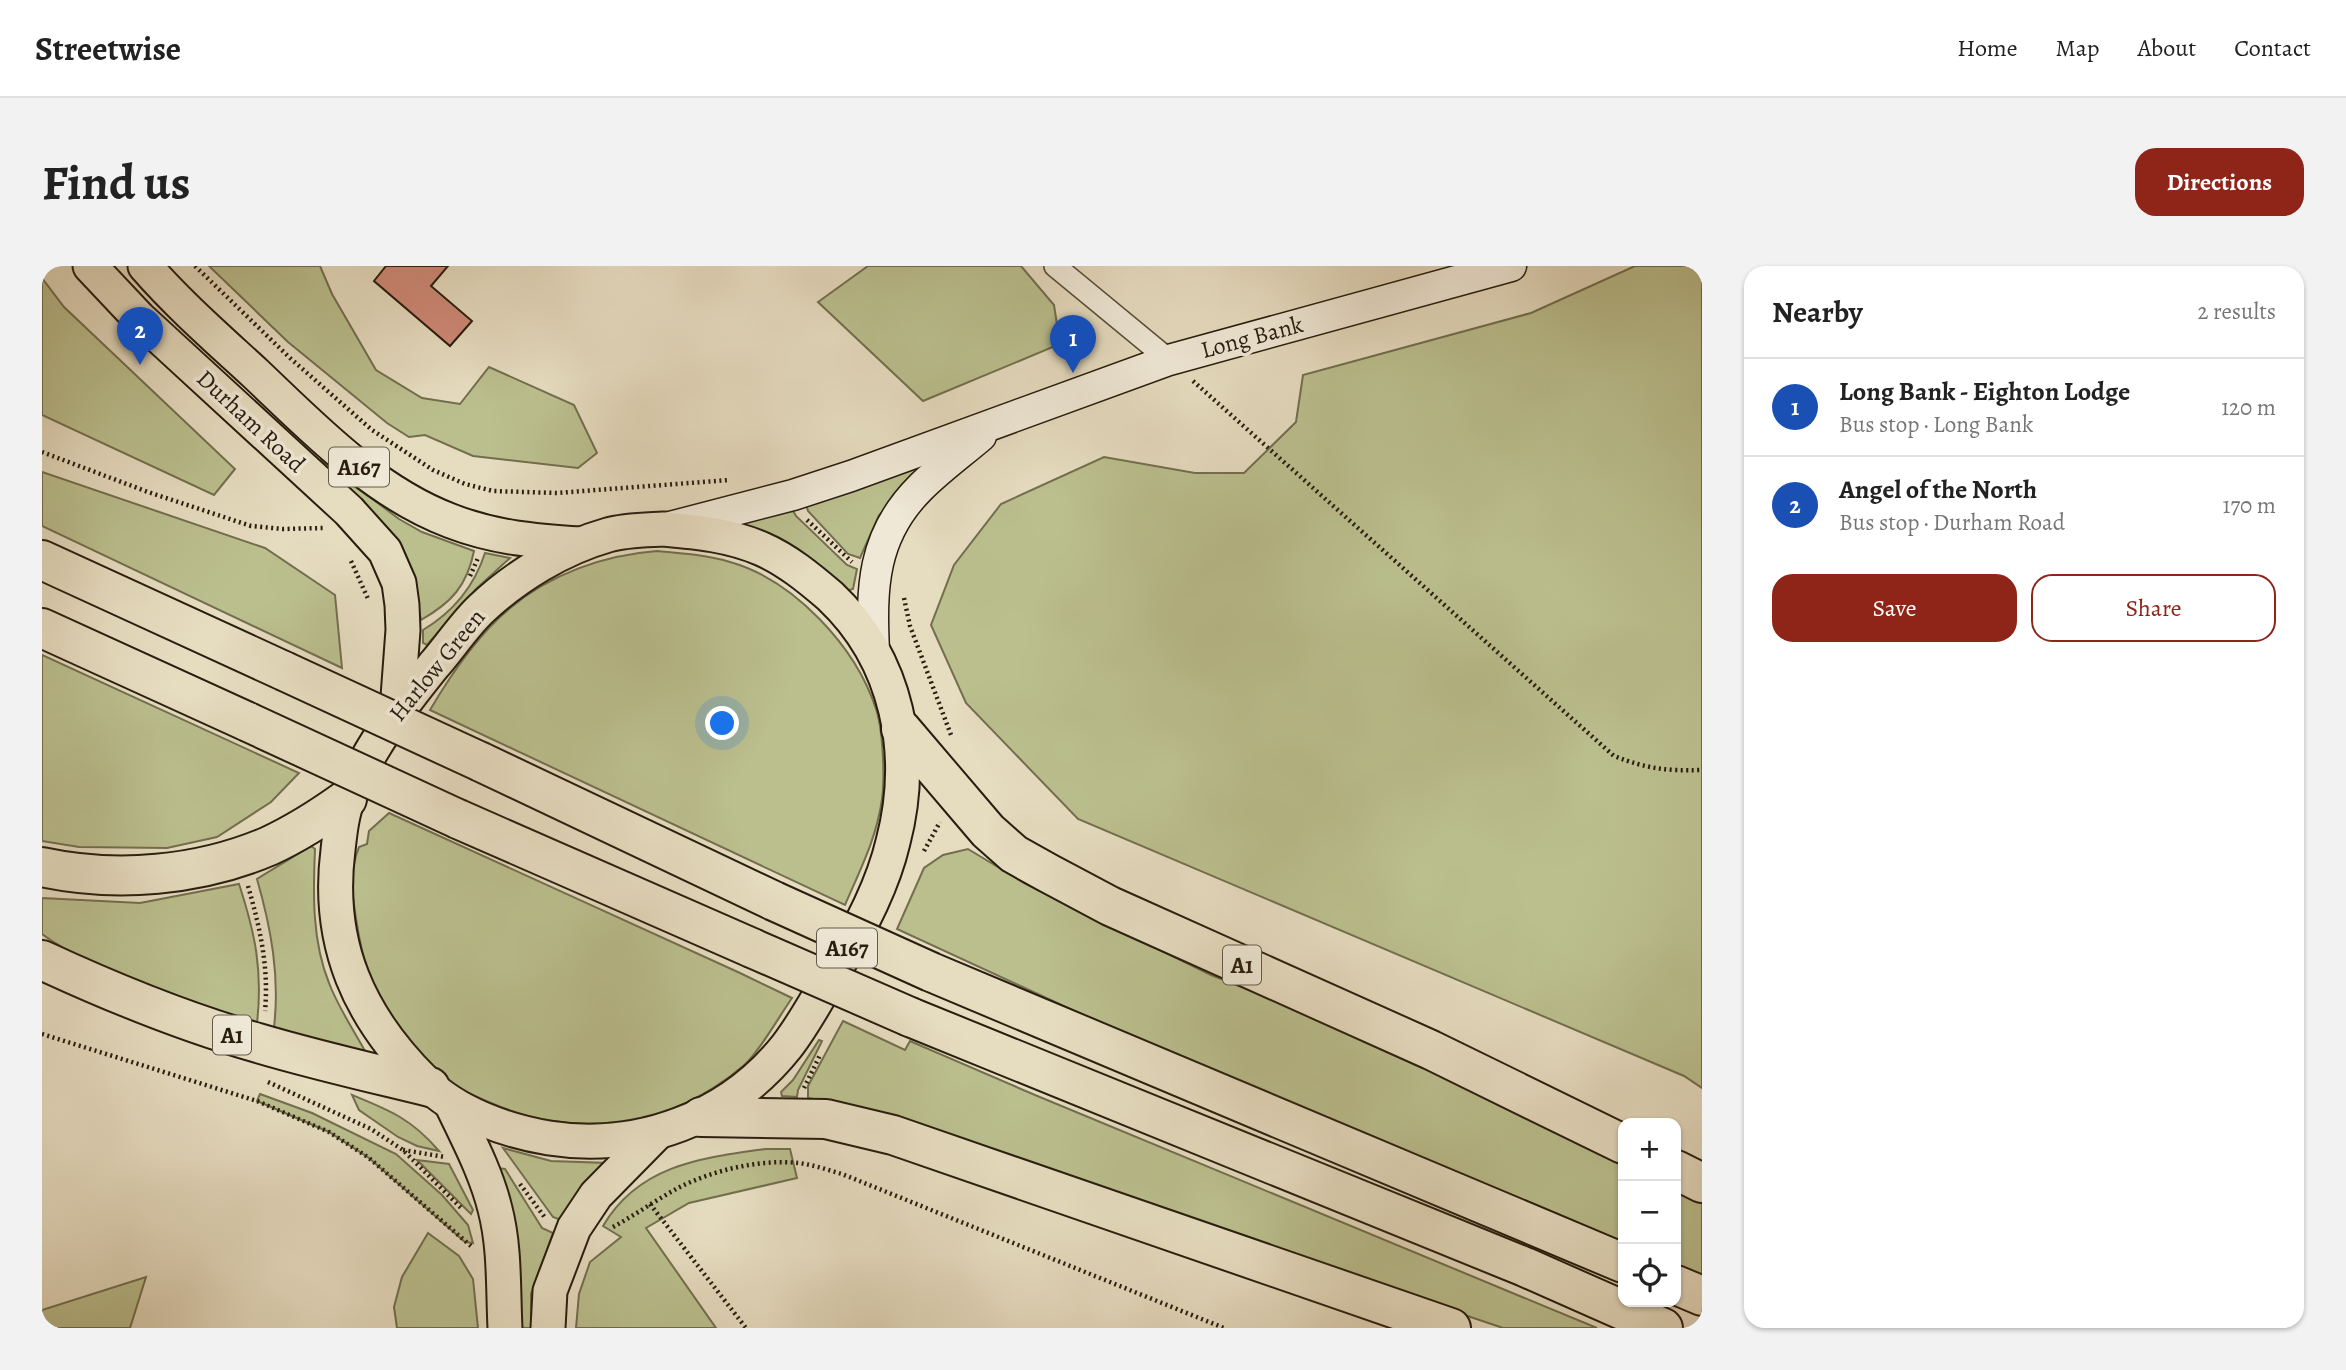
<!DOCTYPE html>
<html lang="en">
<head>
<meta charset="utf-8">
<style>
  :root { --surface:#fff; --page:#f2f2f2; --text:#222; --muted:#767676; --line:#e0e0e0; --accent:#8f2418 }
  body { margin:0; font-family:Alegreya,serif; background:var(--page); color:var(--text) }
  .controls { position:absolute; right:21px; bottom:21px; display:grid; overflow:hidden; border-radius:14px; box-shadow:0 2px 5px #0004 }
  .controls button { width:63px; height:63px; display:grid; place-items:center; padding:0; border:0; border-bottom:2px solid var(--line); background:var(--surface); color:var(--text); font:35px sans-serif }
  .you { position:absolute; left:681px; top:458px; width:24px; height:24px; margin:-18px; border:5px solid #fff; border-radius:50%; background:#1a73e8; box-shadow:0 0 0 10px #1a73e833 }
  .badge { display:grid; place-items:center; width:46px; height:46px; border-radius:50%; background:var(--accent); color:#fff; font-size:23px; font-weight:700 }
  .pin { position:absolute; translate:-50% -58px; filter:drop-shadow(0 2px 4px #0008) }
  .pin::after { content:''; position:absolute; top:37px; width:24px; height:21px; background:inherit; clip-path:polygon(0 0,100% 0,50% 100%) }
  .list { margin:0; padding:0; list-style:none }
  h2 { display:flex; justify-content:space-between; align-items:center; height:91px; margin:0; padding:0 28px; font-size:30px }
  h2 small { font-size:23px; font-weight:400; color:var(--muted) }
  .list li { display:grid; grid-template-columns:46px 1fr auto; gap:21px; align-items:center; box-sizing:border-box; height:98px; padding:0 28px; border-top:2px solid var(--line) }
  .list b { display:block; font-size:26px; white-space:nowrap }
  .list p { margin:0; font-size:23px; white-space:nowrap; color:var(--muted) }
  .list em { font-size:23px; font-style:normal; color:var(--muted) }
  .actions { display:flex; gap:14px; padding:21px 28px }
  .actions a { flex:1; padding:16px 0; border:2px solid var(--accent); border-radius:21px; text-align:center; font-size:24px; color:var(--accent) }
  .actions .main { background:var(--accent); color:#fff }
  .icon { flex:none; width:38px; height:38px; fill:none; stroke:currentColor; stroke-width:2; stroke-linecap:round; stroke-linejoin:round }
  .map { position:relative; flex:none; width:1660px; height:1062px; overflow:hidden; border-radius:21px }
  header { display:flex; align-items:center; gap:42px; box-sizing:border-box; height:98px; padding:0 35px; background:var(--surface); border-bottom:2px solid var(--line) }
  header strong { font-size:33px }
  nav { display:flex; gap:38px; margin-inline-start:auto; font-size:24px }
  .intro { display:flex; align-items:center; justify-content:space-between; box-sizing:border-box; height:168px; padding:0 42px }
  h1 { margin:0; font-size:49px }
  .button { padding:18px 32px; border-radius:21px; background:var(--accent); color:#fff; font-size:24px; font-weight:700 }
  main { display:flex; gap:42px; padding:0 42px }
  aside { flex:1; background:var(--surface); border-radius:21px; box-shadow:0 2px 5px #0004 }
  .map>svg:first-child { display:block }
</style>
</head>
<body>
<header>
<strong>Streetwise</strong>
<nav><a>Home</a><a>Map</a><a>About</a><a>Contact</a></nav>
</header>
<div class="intro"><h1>Find us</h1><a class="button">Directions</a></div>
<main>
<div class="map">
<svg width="1660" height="1062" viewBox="0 0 1660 1062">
  <rect width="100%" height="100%" fill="#e6dcc0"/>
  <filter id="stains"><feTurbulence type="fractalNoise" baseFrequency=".00286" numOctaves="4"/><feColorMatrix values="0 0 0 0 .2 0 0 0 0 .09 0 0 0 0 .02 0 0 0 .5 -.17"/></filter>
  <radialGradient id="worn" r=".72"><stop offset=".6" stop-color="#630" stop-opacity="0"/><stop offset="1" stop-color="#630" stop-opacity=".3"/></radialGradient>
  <!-- green -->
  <g fill="#bbbf8e" stroke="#726e4e" stroke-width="2">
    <path d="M167 0H278L290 28 334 104 380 132 418 138 447 101 532 139 555 187 536 202 431 190 383 169 367 171 345 157 246 76Z"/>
    <path d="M826 0H979L1012 39 1018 78 881 135 776 36Z"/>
    <path d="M1593 0H1660V822L1642 810 1036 553 924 437 889 359 912 299 959 238 1062 191 1153 207H1202L1254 156 1261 109 1489 47Z"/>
    <path d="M0 12 22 41 193 203 172 229 0 149Z"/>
    <path d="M900 188 837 249 818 292 806 288 766 245 764 239Z"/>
    <path d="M279 194 357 253 380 266 432 285C425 320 409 337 379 354L372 321 276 198Z"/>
    <path d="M0 206 223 282 293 329 300 402 0 260Z"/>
    <path d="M750 243 754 250 805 299 815 303 811 323 804 325 704 260 703 255Z"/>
    <path d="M615 285C639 287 665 289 688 296 752 314 814 381 834 443 841 464 843 511 840 533 835 571 818 604 803 639L388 444C408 410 437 368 467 343 508 308 562 289 615 285Z"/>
    <path d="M443 287 468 292 434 323 385 379 381 377V364C411 346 432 321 443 287Z"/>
    <path d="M0 389 257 507 229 536 175 571 125 582 37 581 0 575Z"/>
    <path d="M347 547 698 707 750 732C738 749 716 788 701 800 630 861 534 874 449 837 433 830 415 823 402 812 382 796 365 773 351 752 334 727 322 700 317 670 312 640 305 610 317 581L325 578 327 565Z"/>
    <path d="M269 580 273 583C271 628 270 675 287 717 296 741 311 763 323 785L318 787 232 761C238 710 229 662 215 613Z"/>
    <path d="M926 583 984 618 1169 709 1345 777 1581 894V977L1076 765 855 663 882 602 901 589Z"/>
    <path d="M197 618C213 667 221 704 215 757 175 745 136 732 97 716 63 703 30 690 0 668V632L98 637Z"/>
    <path d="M801 755 863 784 868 775 993 829 1555 1062H1461L795 837 766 832V820Z"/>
    <path d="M777 774 780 775 756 824 755 831 740 830 739 826 751 814Z"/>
    <path d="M218 828 270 847 354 888 400 929 426 959 431 977 423 976 327 892 287 866 215 835Z"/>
    <path d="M310 829C347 844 370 853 397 885L375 880 356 871 317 844Z"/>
    <path d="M461 882 509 895 566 897 532 932 519 954 511 951Z"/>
    <path d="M723 883H748L755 912 647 937 604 962 674 1062H534L537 1028 548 996 579 971 561 960C597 899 659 892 723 883Z"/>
    <path d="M375 894 407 898 431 944 429 948Z"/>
    <path d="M455 902 463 903 500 962 511 967 489 1028V1062H475Z"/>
    <path d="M1634 926 1660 937V1010L1634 999Z"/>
    <path d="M386 967 417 990 431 1013 436 1062H355L352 1041 360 1011Z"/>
    <path d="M104 1011 88 1062H0V1044Z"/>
  </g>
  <!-- building -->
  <path fill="#cf8978" stroke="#281d0e" stroke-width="2" d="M344 0H406L389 20 430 55 408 80 332 15Z"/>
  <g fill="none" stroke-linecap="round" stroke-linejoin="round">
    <!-- street casing -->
    <g stroke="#584d3a" stroke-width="24">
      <path id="street" d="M1013 0 1127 94"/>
    </g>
    <!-- secondary casing -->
    <g stroke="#281d0e" stroke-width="33">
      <g id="secondary">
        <path d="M628 261 751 229 809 210 1127 94 1469 0"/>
        <path d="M832 386C829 322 830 270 878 222 897 203 919 187 939 170"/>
      </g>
    </g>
    <!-- primary casing -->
    <g stroke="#281d0e" stroke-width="37">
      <g id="primary">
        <path d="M48 0 97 52 307 245 343 285 357 317 360 339 361 364 355 444"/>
        <path d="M103 0C137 39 176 73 214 108 272 163 332 226 409 255 453 272 493 275 539 278"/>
        <path d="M621 263C655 266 688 269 720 283 745 294 767 312 788 330 856 394 874 488 851 576 840 623 815 669 789 710 775 733 762 758 745 780 688 852 597 886 507 872 464 865 414 847 383 816 317 751 284 678 296 584 298 566 300 547 307 530 327 481 359 440 392 399 408 381 422 359 439 343 474 310 520 282 566 269 583 264 603 264 621 263Z"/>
        <path d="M409 837C425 871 444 906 453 943 463 981 461 1022 463 1062"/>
        <path d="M506 1062 508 1025 532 962 554 929 614 868"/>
      </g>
    </g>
    <!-- highway casing -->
    <g stroke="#281d0e" stroke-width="42">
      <g id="highway">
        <path d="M0 294 242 405"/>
        <path d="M0 362 206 456"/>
        <path d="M859 463 946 565 972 588 1006 607 1068 640 1389 784 1581 878"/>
        <path d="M439 496 732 635"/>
        <path d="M416 553 710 682"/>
        <path d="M0 601C74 617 157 610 227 580 255 567 280 551 305 533"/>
        <path d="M0 694C69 726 142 756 216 777 273 794 331 807 388 821"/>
        <path d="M889 706 1581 997"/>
        <path d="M868 751 1483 1001 1621 1062"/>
        <path d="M659 851 784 853 851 869 1409 1062"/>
        <path d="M1634 904 1660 917"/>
        <path d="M1634 1019 1660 1030"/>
      </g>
    </g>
    <!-- path -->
    <g stroke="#281d0e" stroke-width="4.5" stroke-dasharray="2 3.5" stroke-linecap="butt">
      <path d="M153 0 248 92 330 164 391 204 423 218 451 225 515 227 687 214"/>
      <path d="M1151 115 1572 490C1606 503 1624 505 1660 504"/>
      <path d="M0 186 106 226 209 260 241 263 282 262"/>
      <path d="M765 254 810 296"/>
      <path d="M309 295 327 335"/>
      <path d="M428 310 436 292"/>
      <path d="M862 332 868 360 909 469"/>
      <path d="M882 585 898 556"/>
      <path d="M206 620C218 662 227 701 223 745"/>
      <path d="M0 768 215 835 287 866 327 892 429 980"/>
      <path d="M226 816 329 863 361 884 421 944"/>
      <path d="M762 822 778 789"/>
      <path d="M361 884 403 891"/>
      <path d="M478 918 504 953"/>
      <path d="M608 938 704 1062"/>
      <path d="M571 961C593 949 614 934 636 922 671 904 718 893 757 897 772 899 786 904 800 908L1182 1062"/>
    </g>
    <!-- street -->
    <use href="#street" stroke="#efe8d6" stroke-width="21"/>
    <!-- secondary -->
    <use href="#secondary" stroke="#efe8d6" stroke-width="30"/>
    <!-- primary -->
    <use href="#primary" stroke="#e6dcc0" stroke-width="33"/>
    <!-- highway -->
    <use href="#highway" stroke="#e6dcc0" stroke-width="38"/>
    <!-- highway-bridge casing -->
    <g stroke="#281d0e" stroke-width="42" stroke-linecap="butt">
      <g id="highway-bridge">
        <path d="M242 405 439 496"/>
        <path d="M206 456 416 553"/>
        <path d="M732 635 889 706"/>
        <path d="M710 682 868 751"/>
      </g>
    </g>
    <!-- highway-bridge -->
    <use href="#highway-bridge" stroke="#e6dcc0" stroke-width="38"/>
  </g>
  <g text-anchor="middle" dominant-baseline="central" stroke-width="7" stroke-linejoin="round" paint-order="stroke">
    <!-- shield labels -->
    <g fill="#efe8d6" stroke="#645a4a" stroke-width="2">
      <rect x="287" y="181.5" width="60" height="39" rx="5"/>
      <rect x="775" y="662.5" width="60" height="39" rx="5"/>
      <rect x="1181" y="679.5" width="38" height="39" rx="5"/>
      <rect x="171" y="749.5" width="38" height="39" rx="5"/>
    </g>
    <g font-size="23" font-weight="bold" fill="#281d0e">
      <text x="317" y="201">A167</text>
      <text x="805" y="682">A167</text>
      <text x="1200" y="699">A1</text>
      <text x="190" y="769">A1</text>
    </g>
    <!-- street labels -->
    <g font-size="24" fill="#281d0e" stroke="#efe8d6">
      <text transform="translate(1210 71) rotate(-15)">Long Bank</text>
      <text transform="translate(209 155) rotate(43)">Durham Road</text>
      <text transform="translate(395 399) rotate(-51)">Harlow Green</text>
    </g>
  </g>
  <rect width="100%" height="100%" filter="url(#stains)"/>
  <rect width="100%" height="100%" fill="url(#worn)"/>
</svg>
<div class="controls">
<button>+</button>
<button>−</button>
<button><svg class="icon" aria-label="locate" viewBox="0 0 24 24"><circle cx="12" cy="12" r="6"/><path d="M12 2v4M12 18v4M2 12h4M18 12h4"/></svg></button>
</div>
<div class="you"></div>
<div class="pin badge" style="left:1031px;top:107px;background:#1a4fb4">1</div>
<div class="pin badge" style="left:98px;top:99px;background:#1a4fb4">2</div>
</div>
<aside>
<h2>Nearby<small>2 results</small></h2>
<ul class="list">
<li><span class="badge" style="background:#1a4fb4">1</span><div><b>Long Bank - Eighton Lodge</b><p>Bus stop · Long Bank</p></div><em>120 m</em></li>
<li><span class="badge" style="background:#1a4fb4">2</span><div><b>Angel of the North</b><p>Bus stop · Durham Road</p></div><em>170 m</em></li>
</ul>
<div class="actions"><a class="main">Save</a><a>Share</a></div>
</aside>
</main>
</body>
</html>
